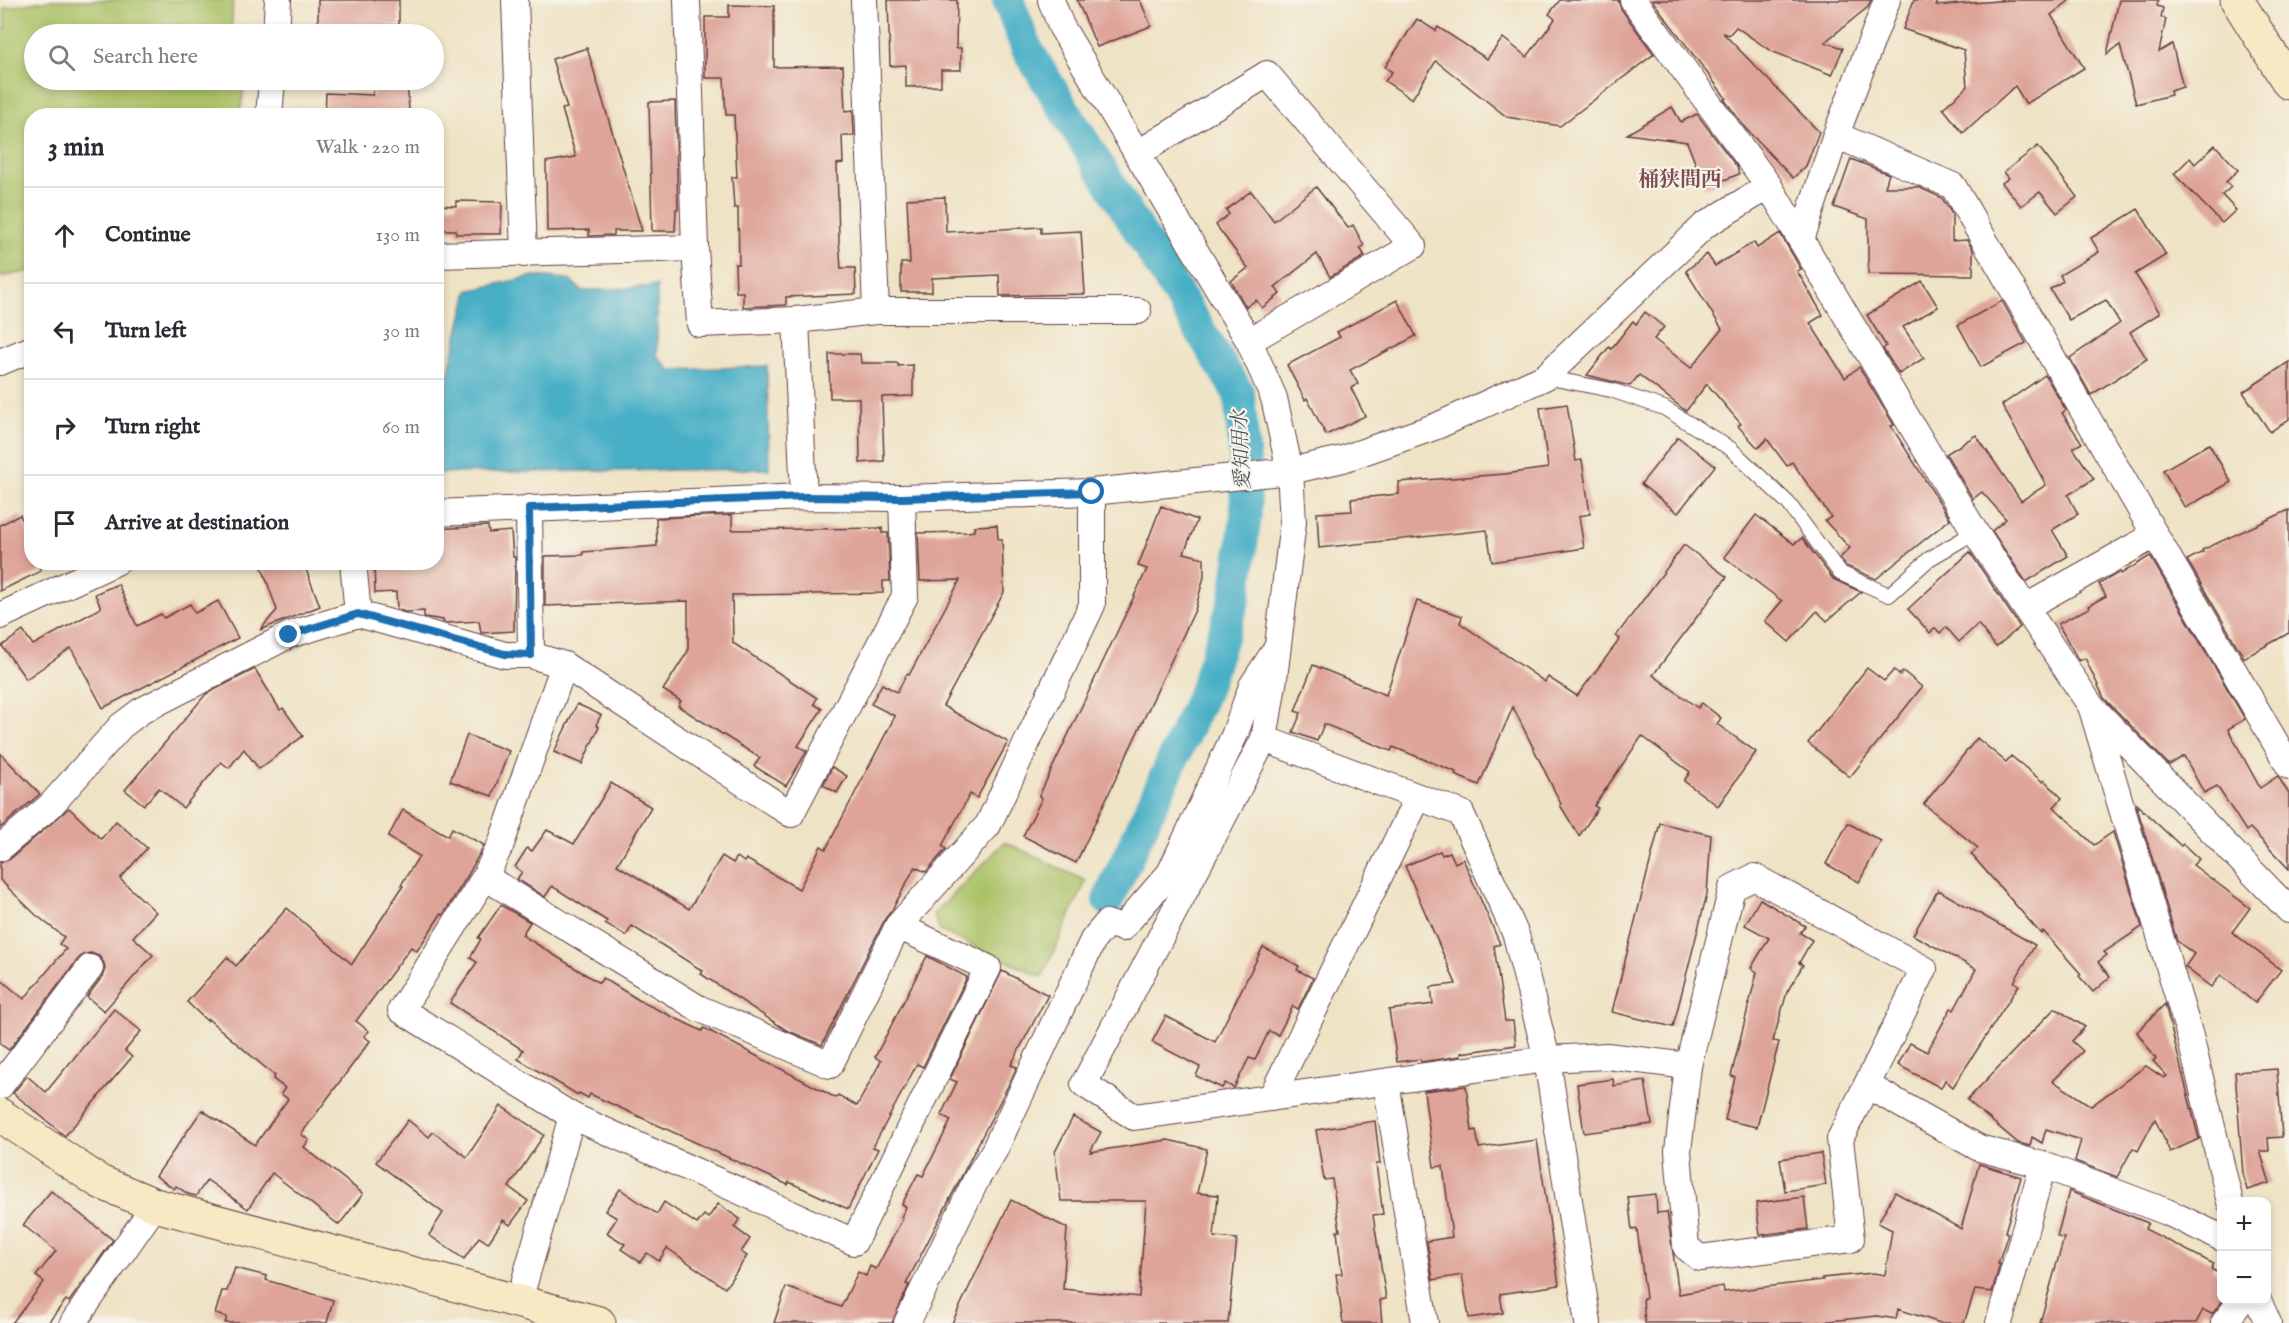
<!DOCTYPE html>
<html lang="en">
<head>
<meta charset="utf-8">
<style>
  :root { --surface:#fff; --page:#f2f2f3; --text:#2b2b33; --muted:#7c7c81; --line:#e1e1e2 }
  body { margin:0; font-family:"IM FELL English","Noto Serif JP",serif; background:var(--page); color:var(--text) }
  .controls { position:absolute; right:18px; bottom:18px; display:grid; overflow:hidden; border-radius:12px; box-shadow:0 3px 9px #0003 }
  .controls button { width:54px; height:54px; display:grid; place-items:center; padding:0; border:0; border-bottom:2px solid var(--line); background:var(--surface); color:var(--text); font:30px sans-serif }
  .stop { position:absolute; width:18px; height:18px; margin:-14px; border:4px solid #1f6fb2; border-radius:50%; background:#fff }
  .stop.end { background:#1f6fb2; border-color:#fff; box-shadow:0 2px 6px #0008 }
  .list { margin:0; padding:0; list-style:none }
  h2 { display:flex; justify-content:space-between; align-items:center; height:78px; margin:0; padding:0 24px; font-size:26px }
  h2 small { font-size:20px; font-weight:400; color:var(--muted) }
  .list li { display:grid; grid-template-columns:39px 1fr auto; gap:18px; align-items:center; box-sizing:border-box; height:96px; padding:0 24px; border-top:2px solid var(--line) }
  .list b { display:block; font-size:22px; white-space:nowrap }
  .list em { font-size:20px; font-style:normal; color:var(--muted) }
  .icon { flex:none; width:33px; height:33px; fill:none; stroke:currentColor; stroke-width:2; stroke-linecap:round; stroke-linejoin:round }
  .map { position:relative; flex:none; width:2289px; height:1323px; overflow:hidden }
  .search { position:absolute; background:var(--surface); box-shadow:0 3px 9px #0003; left:24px; top:24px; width:420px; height:66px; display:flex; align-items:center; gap:15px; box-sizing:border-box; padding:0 21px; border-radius:33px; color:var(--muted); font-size:22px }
  .panel { position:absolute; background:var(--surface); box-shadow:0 3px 9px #0003; left:24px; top:108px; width:420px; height:462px; border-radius:24px }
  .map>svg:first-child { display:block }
</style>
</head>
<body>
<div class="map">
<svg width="2289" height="1323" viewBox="0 0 2289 1323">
  <rect width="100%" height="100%" fill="#f7f3e8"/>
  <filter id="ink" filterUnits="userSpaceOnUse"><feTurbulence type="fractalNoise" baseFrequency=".0167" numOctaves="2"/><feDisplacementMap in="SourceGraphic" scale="12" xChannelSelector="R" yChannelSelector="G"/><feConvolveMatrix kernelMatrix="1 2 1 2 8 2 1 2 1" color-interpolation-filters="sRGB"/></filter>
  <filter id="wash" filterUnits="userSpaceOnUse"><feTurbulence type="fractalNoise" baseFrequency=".008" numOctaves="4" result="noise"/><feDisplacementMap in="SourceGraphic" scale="24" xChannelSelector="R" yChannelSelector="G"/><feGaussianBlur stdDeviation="1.35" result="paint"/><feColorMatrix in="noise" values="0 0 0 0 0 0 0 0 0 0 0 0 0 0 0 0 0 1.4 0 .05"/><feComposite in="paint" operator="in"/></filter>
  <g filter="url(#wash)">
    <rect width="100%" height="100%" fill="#efe3c5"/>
    <!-- green -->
    <g fill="#acc267" stroke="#7b7049" stroke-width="1.5">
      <path d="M48 0H233L231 34H34V80H245L240 115 32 116 31 271 0 277V30L5 29 4 8Z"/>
      <path d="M1005 842 1086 881 1042 977 940 931 933 915Z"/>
    </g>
    <!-- water -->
    <path fill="#47afc6" stroke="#486778" stroke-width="1.5" d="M534 276 568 279 583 291 657 286V356L670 370 767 366 769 469 437 473V420L468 291Z"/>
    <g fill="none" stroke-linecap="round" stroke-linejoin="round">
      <!-- canal -->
      <path stroke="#47afc6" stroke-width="32" d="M1008 0 1027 49 1239 394 1245 462 1246 515 1235 598 1204 692 1108 900"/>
    </g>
    <g id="blocks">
      <!-- building -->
      <g fill="#dea499">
        <path d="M318 0H399V25L344 26V34H318Z"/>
        <path d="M888 0H957L956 48H961V70H941V86L906 87V65L890 66Z"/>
        <path d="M1077 0H1140L1151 26 1097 47Z"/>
        <path d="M1560 0H1618L1621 9 1654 54 1560 126 1507 117 1436 61 1412 99 1385 81 1392 72 1385 67 1417 19 1436 31 1438 27 1487 59 1503 38 1527 57 1555 19 1549 14Z"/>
        <path d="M1652 0H1871L1868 7 1825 42 1843 48 1832 75 1771 51 1736 27 1729 35 1723 33 1819 132 1806 166 1793 178 1746 129 1724 99 1726 98Z"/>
        <path d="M1914 0H1939L1936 6 2010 0H2070L2051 15 2084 68 2026 104 2015 86 1963 133 1943 108 1967 87 1964 50 1903 29Z"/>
        <path d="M2119 0H2158L2157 6 2163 8 2161 17 2166 19 2159 52 2172 44 2183 87 2170 91 2171 95 2136 104 2120 45 2107 54Z"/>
        <path d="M729 5 774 6V67L843 66 845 111 853 110 854 136H842L843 163 837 164 839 240 841 268H855L856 294 786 297V305L743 307V292H736L735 264H739L738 208H734L732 177H737L734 115H726L724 78H705V17H729Z"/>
        <path d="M587 48 642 231H614V235L589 236V230L547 231 546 162 576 157 562 109 567 108 552 59Z"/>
        <path d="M372 80H407L409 111H395V116H325L326 93 373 95Z"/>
        <path d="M675 101 678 209H676L675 231H652L649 102Z"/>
        <path d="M1672 107 1681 122 1697 114 1737 167 1739 174 1705 188 1687 142 1627 134Z"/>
        <path d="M2215 145 2238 170 2226 182 2231 187 2222 195 2236 210 2222 223 2174 174 2190 158 2195 164Z"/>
        <path d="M2038 146 2077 197 2057 213 2040 192 2021 206 2002 183 2009 178 2004 172Z"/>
        <path d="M1851 159 1889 174 1885 187H1918L1942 198 1952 214V241L1967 240 1973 250V275L1868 274V219L1834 207Z"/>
        <path d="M1316 187 1348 228 1353 225 1364 246 1360 248 1365 256 1330 277 1317 254 1275 287 1280 294 1262 308 1256 300 1246 307 1231 281 1248 268 1216 225 1229 214 1226 210 1251 191 1274 221Z"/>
        <path d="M945 197 946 232 1041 227V233L1081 231 1085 294 1000 296 999 275 932 278V292H901V263H910L907 199Z"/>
        <path d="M456 201 502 202 501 234H456V230H436V205L456 206Z"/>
        <path d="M2138 209 2166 255 2135 274 2160 313 2130 332 2147 359 2091 395 2070 358 2120 323 2106 300 2069 320 2050 289 2063 281 2060 275 2099 252 2091 238Z"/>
        <path d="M1780 233 1801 269 1797 271 1823 315 1810 323 1845 378 1859 367 1894 425 1891 426 1950 519 1876 579 1846 566 1840 558 1850 548 1825 521 1831 517 1792 462 1787 466 1767 439 1758 448 1738 426 1741 424 1707 384 1686 411 1639 375 1630 386 1587 375 1609 347 1611 349 1633 321 1636 324 1645 312 1664 327 1654 339 1691 368 1722 329 1686 271 1707 254 1715 266 1754 242 1757 248Z"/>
        <path d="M1922 281 1938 307 1903 327 1924 358 1899 374 1883 349 1886 346 1867 315Z"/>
        <path d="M1397 300 1416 336 1350 370 1358 384 1351 388 1365 416 1326 435 1307 398 1305 400 1287 365 1340 337 1337 332Z"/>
        <path d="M2002 301 2026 343 1981 367 1958 325Z"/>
        <path d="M829 354H860L861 363H898V366L913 365V396L882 397 884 461 860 463 859 398H830Z"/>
        <path d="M2289 362V419L2270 432 2243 392Z"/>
        <path d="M2045 375 2066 410 2062 413 2082 443 2073 448 2094 479 2068 495 2078 514 2052 530 2068 556 2026 582 1992 531 2006 519 1982 492 1973 499 1946 454 1976 435 2021 501 2046 485 2002 405Z"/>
        <path d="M1567 404 1576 461 1582 460 1590 514 1579 516 1584 548 1492 562 1487 530 1319 548 1317 513 1352 511 1351 499 1399 494V482L1505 474 1548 468 1540 408Z"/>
        <path d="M1678 437 1715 466 1678 513 1641 484Z"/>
        <path d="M2209 444 2231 482 2185 508 2163 470Z"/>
        <path d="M1161 506 1197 520 1184 553 1204 558V577L1195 610 1076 863 1023 836 1042 798 1039 796 1147 569 1138 566Z"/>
        <path d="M2289 510V633L2244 658 2187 560 2203 552 2202 550Z"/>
        <path d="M20 515 32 540V562H37L41 571 0 591V525Z"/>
        <path d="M732 515V530L882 528V533H888L890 581H883V593L732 595 733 643 817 698 814 704 822 709 798 746 807 751 786 786 754 766 760 758 678 706 681 701 663 690 688 651V601L545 606V556L583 555V552L657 546 656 518Z"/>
        <path d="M1756 515 1794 544 1802 538 1833 579 1861 592 1827 621 1817 611 1789 642 1765 621 1782 601 1724 557Z"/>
        <path d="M997 525 998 539H1002L1004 592 943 706 1008 742 977 798 970 794 942 846 946 849 926 872 915 867 892 910 885 919 822 1045 786 1030 701 974 703 971 632 926 626 936 605 924 607 921 552 886 545 897 517 879 522 872 515 867 527 848 532 851 547 830 574 844 611 783 651 807 617 865 689 909 722 856 733 863 737 857 744 862 746 859 799 889 821 846 826 849 895 716 871 704 882 684 897 692 907 674 909 675 960 580 920 581 918 533 968 532 974 531V526Z"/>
        <path d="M488 526 489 533 511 531 513 557H515L514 631 481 633 479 621 447 623 443 622V620L424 617V611L405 612 397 609 396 592 375 593 374 562H436V529Z"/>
        <path d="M1684 545 1727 577 1653 675 1698 708 1702 703 1721 718 1717 724 1756 752 1718 806 1684 781 1690 772 1642 736 1594 806 1598 808 1579 836 1560 805 1561 804 1513 707 1479 785 1455 775 1456 772 1393 747 1391 751 1324 724 1317 741 1293 732 1301 713 1295 711 1313 665 1386 695 1417 601 1462 616 1460 623 1545 682 1548 677 1577 696 1620 639 1616 636Z"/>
        <path d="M1970 552 2020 627 1996 647 1978 624 1959 642 1946 627 1940 633 1935 628 1930 633 1908 609Z"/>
        <path d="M2150 556 2245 719 2228 729 2260 788 2278 776 2289 794V869L2250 828 2246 831 2217 786 2204 793 2184 756 2169 765 2104 698 2085 658 2079 661 2058 624 2089 608 2088 606 2106 596 2099 584 2120 572 2121 574Z"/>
        <path d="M260 562H303L320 606 260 630 277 610Z"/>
        <path d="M118 584 137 626 161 614 164 618 190 604 195 613 218 601 238 638 103 708 71 648 26 679 2 646 23 631 33 645 101 608 95 594Z"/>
        <path d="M1867 668 1884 681 1894 670 1900 675 1903 671 1922 687 1850 777 1808 743Z"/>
        <path d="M255 669 280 710 283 708 303 736 259 769 244 749 229 768 221 762 183 808 159 788 144 805 125 790 206 694Z"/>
        <path d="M577 704 601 715 596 725 599 727 582 764 554 752Z"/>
        <path d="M467 735 509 751 492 796 450 781Z"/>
        <path d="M1977 738 2006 762 2011 756 2043 782 2044 780 2062 798 2054 807 2094 845 2113 832 2142 927 2104 952 2107 955 2098 962 2110 977 2093 992 2079 976 2081 974 2043 931 2041 934 1971 854 1978 848 1924 804Z"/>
        <path d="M0 753 40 794 0 828Z"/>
        <path d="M832 767 847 776 837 793 823 785Z"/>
        <path d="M2136 804 2181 846 2183 844 2199 859 2193 865 2250 908 2232 932 2281 970 2255 1003 2221 975 2211 987 2185 967 2194 954 2177 941Z"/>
        <path d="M69 808 101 839 116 821 147 848 120 879 156 912 133 937 153 955 104 1011 87 997 102 977 105 969 104 963 99 956 91 953 84 954 78 959 9 1050 0 1044V979L24 999 66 949 59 944 64 937 36 915 0 880V863L10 859Z"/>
        <path d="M403 810 448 836 452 828 484 845 468 875 443 915 441 914 417 951 411 947 356 1021 369 1031 364 1036 370 1041 301 1134 309 1140 304 1147 363 1194 339 1225 272 1173 248 1209 207 1180 196 1196 188 1194 176 1186 174 1189 156 1176 202 1110 255 1145 288 1099 281 1094 285 1088 273 1079 275 1076 208 1019 207 1021 187 1002 227 957 236 966 287 908 352 964 403 886 401 885 419 856 388 837Z"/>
        <path d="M1660 823 1711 835 1707 894 1673 1027 1612 1012Z"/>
        <path d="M1848 823 1881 841 1859 882 1826 864Z"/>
        <path d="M1440 851 1442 855 1450 852 1455 863 1463 859 1500 944 1494 946 1505 1021H1513L1516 1045 1461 1053V1056L1421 1062 1420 1059 1397 1062 1389 1010 1433 1004 1431 987 1456 984 1405 866Z"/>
        <path d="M1938 890 2035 945 2014 982 2019 985 1953 1087 1945 1080 1941 1088 1898 1065 1910 1043 1927 1052 1951 1008 1954 1010 1976 969 1913 935Z"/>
        <path d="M1760 899 1805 926 1800 933 1812 940 1799 963 1803 965 1787 992 1773 1041 1779 1042 1757 1127 1725 1120 1735 1077 1731 1076 1757 972 1751 968 1769 938 1745 925Z"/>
        <path d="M501 905 530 922 522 935 599 983 603 978 642 1002 702 1031 704 1028 836 1098 838 1095 857 1106 881 1061 875 1057 927 956 967 977 923 1067 917 1064 873 1147 878 1149 848 1209 789 1182 788 1185 590 1094 588 1098 579 1093 578 1095 518 1059 523 1050 450 1003 477 962 470 958 481 939 478 938Z"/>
        <path d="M1263 947 1299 966 1297 970 1313 978 1298 1009 1293 1006 1278 1035 1269 1031 1255 1060 1249 1058 1234 1088 1225 1083 1222 1088 1196 1076 1200 1067 1152 1042 1166 1016 1215 1042Z"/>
        <path d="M1002 971 1048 995 1011 1065 1017 1067 1009 1084 906 1284 909 1285 892 1323H774L786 1287 841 1307 858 1272 866 1276 870 1266 876 1269 903 1218 901 1217 906 1207 902 1204 918 1174 923 1176 951 1120 941 1115 957 1082 950 1079Z"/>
        <path d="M2165 1004 2199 1139 2170 1152 2155 1119 2138 1151 2133 1148 2117 1177 2075 1161 2081 1140 2046 1129 2042 1143 2032 1137 2030 1146 2018 1143 1967 1100 2055 1008 2085 1027 2072 1041 2083 1051 2053 1081 2091 1106 2146 1066 2164 1078 2167 1076 2153 1061 2156 1059 2137 1032Z"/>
        <path d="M114 1009 141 1031 125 1051 132 1057 65 1136 13 1093 27 1076 46 1092Z"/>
        <path d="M2277 1069 2282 1137 2268 1138 2269 1151H2260L2270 1183 2247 1190 2243 1174 2235 1072Z"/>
        <path d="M1613 1079 1614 1086 1645 1081 1652 1124 1584 1133 1577 1084Z"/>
        <path d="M1466 1086 1472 1131 1476 1130 1479 1148 1537 1140 1559 1285 1500 1294 1503 1313 1469 1318 1462 1275 1433 1280 1427 1241 1452 1237 1443 1166 1434 1167 1424 1091Z"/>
        <path d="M501 1106 544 1135 509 1187 528 1201 510 1225 503 1220 488 1243 479 1237 464 1259 429 1235 443 1213 376 1162 408 1120 429 1137 433 1132 467 1157Z"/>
        <path d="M1073 1117 1101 1132 1090 1152 1168 1140 1207 1149 1197 1193 1218 1195 1214 1237 1237 1239 1228 1323H952L1011 1200 1067 1228 1063 1289 1139 1297 1146 1201H1061L1055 1152Z"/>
        <path d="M1375 1121 1380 1164H1376L1383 1214 1373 1215 1386 1299 1380 1300 1382 1323H1343L1336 1274H1342L1337 1231H1340L1332 1179 1324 1180 1316 1130Z"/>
        <path d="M1821 1153 1826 1185 1785 1191 1780 1159Z"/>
        <path d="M1979 1164 2021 1177 2005 1232 2008 1233 1998 1264H2000L1992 1292 1975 1290 1964 1323H1940L1898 1309 1896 1319 1877 1316 1810 1323H1645L1643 1298H1646L1637 1229 1632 1230 1628 1197 1656 1194 1657 1213 1667 1212 1679 1294 1723 1286 1724 1292 1823 1280 1822 1278 1873 1273 1885 1275 1892 1230 1878 1223 1895 1192 1961 1229Z"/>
        <path d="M620 1189 657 1214 664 1202 697 1224 704 1215 708 1218 718 1204 740 1219 734 1227 750 1239 741 1252 747 1256 725 1288 667 1248 659 1261 647 1253 640 1262 621 1249 625 1244 607 1233 617 1218 605 1211Z"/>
        <path d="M51 1191 113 1240 69 1302 66 1300 48 1323H12L44 1282 36 1276 56 1251 23 1225Z"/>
        <path d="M2069 1191 2148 1223 2145 1229 2214 1264 2211 1269 2222 1275V1302L2212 1314 2203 1310 2196 1323H2040L2064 1238 2057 1237Z"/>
        <path d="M1804 1197 1808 1229 1760 1235 1756 1203Z"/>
        <path d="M235 1268 267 1276 266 1280 333 1300 327 1323H225L227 1317 215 1314 222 1291H227Z"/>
      </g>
    </g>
  </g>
  <g filter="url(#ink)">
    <use href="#blocks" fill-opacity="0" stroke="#633c42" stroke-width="1.5"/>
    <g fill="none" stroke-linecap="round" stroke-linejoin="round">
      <!-- lane casing -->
      <g stroke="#633c42" stroke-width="16">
        <path id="lane" d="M1545 377 1611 390 1664 408 1731 449 1788 503 1840 573 1889 595 1929 559 1975 532"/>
      </g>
      <!-- street casing -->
      <g stroke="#633c42" stroke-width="28">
        <g id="street">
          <path d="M515 0 524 254"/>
          <path d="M687 0 695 248 700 324 796 320 876 311H1138"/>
          <path d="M864 0 876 311"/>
          <path d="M1051 0 1061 26 1249 341 1274 398 1290 471 1293 522 1274 678 1264 739 1084 1084 1134 1117 1547 1059 1607 1056 1688 1066"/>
          <path d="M1633 0 1769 186 1975 532 2091 706 2289 910"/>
          <path d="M276 34 278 0"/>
          <path d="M269 116 272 80"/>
          <path d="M1836 135 1953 186 2289 766"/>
          <path d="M1137 154 1267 74 1413 246 1249 341"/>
          <path d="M1801 240 1836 135 1887 0"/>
          <path d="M436 255 695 248"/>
          <path d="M796 320 804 497"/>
          <path d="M0 362 32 349"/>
          <path d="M529 508 531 655"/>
          <path d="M436 513 804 497 902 498 1092 492 1290 471 1343 459 1437 426 1545 377 1705 225 1769 186"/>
          <path d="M353 562 358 614"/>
          <path d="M2026 607 2155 535"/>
          <path d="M0 616 116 562"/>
          <path d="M2092 709 2190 1036 2230 1202"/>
          <path d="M1264 739 1461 813 1516 935 1547 1059 1588 1323"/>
          <path d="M0 848 50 806 121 726 141 711 289 635 358 614 505 655H531L564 665 791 814 905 596 902 498"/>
          <path d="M485 877 698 1008 830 1065 898 926 988 968 854 1242 572 1116 401 1010 485 877 501 844 564 665"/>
          <path d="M1754 877 1924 969 1840 1139 1851 1239 1700 1258 1686 1247 1678 1151 1688 1066 1732 888Z"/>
          <path d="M898 926 988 825 1092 605V492"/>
          <path d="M1386 1082 1425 1323"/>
          <path d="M0 1086 90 968"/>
          <path d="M1868 1086 1979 1148 2043 1165 2167 1212 2222 1238"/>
          <path d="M1271 1098 1418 797"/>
          <path d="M2258 1300 2268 1323"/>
          <path d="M519 1301 572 1116"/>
          <path d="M73 1323 155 1205"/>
          <path d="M907 1323 977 1178 994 1151 1093 940 1107 923 1122 928 1170 873 1234 736 1252 686 1275 651"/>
          <path d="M1999 1323 2043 1165"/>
          <path d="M2224 1323 2242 1300"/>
        </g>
      </g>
      <!-- secondary casing -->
      <g stroke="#633c42" stroke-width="35">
        <g id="secondary">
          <path d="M2237 0 2289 83"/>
          <path d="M0 1115 100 1182 155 1205 599 1323"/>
        </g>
      </g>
      <!-- lane -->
      <use href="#lane" stroke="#fff" stroke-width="14"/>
      <!-- street -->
      <use href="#street" stroke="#fff" stroke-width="26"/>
      <!-- secondary -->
      <use href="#secondary" stroke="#f7e9c3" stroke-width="33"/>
    </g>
  </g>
  <g fill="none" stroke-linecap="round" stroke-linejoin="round" filter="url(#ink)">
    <!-- route -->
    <path stroke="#1f6fb2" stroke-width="8" d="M289 635 358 614 505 654 531 655 529 508 804 497 902 498 1092 492"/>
  </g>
  <g text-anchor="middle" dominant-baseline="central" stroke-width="4.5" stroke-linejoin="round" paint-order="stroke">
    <!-- water labels -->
    <g font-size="20" font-style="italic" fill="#495161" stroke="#f7f3e8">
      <text transform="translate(1242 450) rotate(-93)">愛知用水</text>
    </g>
    <!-- quarter labels -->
    <g font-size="21" font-weight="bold" fill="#7e4e52" stroke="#f7f3e8">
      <text x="1680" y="180">桶狭間西</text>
    </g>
  </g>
</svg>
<div class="controls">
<button>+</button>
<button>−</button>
</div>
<div class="stop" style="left:1092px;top:492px"></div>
<div class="stop end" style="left:289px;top:635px"></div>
<div class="search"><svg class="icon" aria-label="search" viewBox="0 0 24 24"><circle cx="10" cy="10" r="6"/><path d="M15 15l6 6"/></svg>Search here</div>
<section class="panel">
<h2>3 min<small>Walk · 220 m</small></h2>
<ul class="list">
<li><svg class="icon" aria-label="ahead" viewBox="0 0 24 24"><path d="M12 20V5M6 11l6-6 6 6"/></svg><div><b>Continue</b></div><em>130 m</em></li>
<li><svg class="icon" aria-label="left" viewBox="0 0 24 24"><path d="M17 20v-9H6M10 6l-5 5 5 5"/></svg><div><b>Turn left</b></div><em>30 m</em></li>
<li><svg class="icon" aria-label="right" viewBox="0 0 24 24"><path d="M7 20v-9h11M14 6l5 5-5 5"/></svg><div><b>Turn right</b></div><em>60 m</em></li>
<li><svg class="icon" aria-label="arrive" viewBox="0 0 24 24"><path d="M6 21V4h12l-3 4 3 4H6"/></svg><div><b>Arrive at destination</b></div></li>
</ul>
</section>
</div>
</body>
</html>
